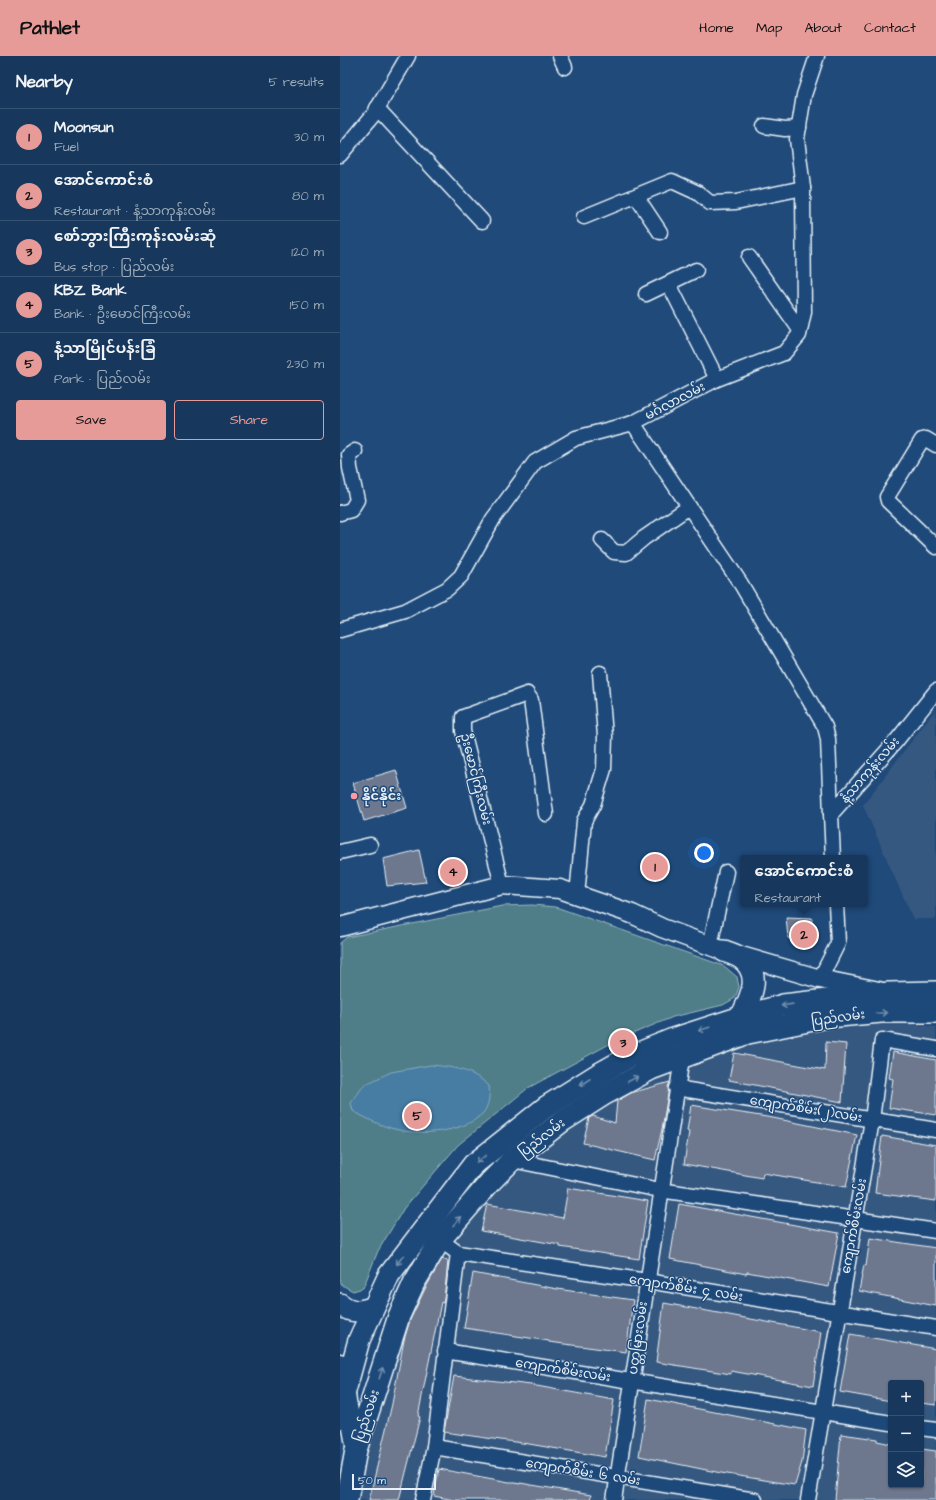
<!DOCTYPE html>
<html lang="en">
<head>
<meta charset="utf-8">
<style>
  :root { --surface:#17385c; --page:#203f62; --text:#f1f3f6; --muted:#9eacbb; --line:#365272; --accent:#e69b98 }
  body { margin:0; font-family:"Architects Daughter","Noto Sans Myanmar",sans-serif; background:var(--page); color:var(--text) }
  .controls { position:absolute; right:12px; bottom:12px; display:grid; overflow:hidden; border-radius:4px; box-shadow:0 1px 3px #0004 }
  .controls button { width:36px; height:36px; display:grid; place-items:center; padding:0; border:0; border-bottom:1px solid var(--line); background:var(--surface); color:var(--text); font:20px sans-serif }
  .scale { position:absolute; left:12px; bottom:10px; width:84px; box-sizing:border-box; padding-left:4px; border:2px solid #e8f1f8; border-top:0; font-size:11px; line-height:14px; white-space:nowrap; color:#e8f1f8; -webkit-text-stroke:3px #1f4a7a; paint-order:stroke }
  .you { position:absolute; left:364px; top:797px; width:14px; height:14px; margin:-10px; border:3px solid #fff; border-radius:50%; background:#1a73e8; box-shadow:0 0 0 6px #1a73e833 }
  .badge { display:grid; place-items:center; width:26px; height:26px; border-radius:50%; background:var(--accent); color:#111; font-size:13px; font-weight:700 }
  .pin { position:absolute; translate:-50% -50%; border:2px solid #fff; box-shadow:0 1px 4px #0006 }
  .popup { position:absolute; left:400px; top:799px; width:128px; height:52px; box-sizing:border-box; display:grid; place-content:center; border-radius:4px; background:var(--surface); filter:drop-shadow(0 1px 3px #0005); font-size:13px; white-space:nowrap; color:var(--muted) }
  .popup b { font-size:15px; color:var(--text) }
  .popup::after { content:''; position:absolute; left:50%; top:100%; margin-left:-8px; border:8px solid transparent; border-top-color:var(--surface) }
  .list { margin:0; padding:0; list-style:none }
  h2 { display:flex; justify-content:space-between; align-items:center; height:52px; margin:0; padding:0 16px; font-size:17px }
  h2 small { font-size:13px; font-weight:400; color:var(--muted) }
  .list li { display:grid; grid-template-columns:26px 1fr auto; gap:12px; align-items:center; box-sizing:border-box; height:56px; padding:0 16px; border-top:1px solid var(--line) }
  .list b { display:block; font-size:15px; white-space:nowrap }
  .list p { margin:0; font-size:13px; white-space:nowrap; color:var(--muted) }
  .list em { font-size:13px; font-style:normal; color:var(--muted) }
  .actions { display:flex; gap:8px; padding:12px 16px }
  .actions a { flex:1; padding:9px 0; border:1px solid var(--accent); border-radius:4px; text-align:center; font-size:14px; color:var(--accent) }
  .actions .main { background:var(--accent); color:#111 }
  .icon { flex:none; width:22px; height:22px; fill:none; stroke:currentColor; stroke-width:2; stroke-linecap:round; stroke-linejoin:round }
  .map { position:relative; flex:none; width:596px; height:1444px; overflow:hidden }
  header { display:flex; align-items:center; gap:24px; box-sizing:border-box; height:56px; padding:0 20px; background:var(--accent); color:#111 }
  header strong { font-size:19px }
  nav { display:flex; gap:22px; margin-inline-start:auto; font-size:14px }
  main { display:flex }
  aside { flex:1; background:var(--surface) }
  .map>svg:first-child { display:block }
</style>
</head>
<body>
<header>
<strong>Pathlet</strong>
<nav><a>Home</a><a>Map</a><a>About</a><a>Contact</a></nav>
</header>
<main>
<aside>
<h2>Nearby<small>5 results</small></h2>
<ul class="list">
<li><span class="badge">1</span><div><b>Moonsun</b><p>Fuel</p></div><em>30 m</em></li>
<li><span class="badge">2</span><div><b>အောင်ကောင်းစံ</b><p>Restaurant · နံ့သာကုန်းလမ်း</p></div><em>80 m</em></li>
<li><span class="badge">3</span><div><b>စော်ဘွားကြီးကုန်းလမ်းဆုံ</b><p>Bus stop · ပြည်လမ်း</p></div><em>120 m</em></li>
<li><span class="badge">4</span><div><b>KBZ Bank</b><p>Bank · ဦးမောင်ကြီးလမ်း</p></div><em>150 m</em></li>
<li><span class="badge">5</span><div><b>နံ့သာမြိုင်ပန်းခြံ</b><p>Park · ပြည်လမ်း</p></div><em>230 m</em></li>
</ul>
<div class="actions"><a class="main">Save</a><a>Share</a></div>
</aside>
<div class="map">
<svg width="596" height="1444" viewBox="0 0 596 1444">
  <rect width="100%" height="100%" fill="#1f4a7a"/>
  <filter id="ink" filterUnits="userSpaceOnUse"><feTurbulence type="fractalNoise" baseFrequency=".025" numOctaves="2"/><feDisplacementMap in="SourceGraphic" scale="8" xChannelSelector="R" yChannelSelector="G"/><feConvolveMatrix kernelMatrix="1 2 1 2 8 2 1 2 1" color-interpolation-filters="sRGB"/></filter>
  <g filter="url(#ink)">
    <!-- built -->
    <g fill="#365880" fill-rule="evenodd">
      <path d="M596 653V863H573L523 749Z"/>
      <path d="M497 966 568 967 596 971V1444H12L24 1392 76 1234 150 1134 221 1075 297 1030 405 989ZM551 1327H581V1429H551Z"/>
    </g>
    <!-- green -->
    <path fill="#4f7e88" stroke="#9cb8c0" d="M192 849 216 851 384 910 397 921 399 931 395 942 383 949 333 961 275 985 188 1032 118 1089 64 1152 38 1195 23 1232 13 1235 2 1229 0 1225V887L7 881 162 850Z"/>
    <!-- water -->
    <path fill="#467ca3" stroke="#87abc5" d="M91 1009C113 1011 133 1014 149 1030 150 1038 149 1050 143 1057 126 1075 88 1079 64 1075 45 1072 29 1064 13 1055L11 1047 24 1029 51 1016Z"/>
    <!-- building -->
    <g fill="#6d778d" stroke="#e8f1f8">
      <path d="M56 714 67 752 24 765 13 727Z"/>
      <path d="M79 794 86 826 47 830 43 803Z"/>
      <path d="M446 861 472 862 470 887 448 882Z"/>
      <path d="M486 986 506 988 502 1046 389 1024 394 997 485 1014Z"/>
      <path d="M553 996 596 1004V1059L549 1052 553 1023 549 1022Z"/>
      <path d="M330 1026 322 1073 315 1104 243 1087 249 1062 253 1060 275 1067 277 1045 291 1037Z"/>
      <path d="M351 1049 433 1062 517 1079 506 1131 423 1117 422 1122 344 1108 349 1076 347 1075Z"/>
      <path d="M542 1080 596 1089V1145L535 1137Z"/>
      <path d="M228 1132 308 1145 299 1203 220 1191V1189L141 1175 147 1148 223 1162Z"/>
      <path d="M339 1148 499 1177 489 1231 407 1216 406 1218 330 1203Z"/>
      <path d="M530 1182 596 1192V1250L519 1235 524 1209 526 1210Z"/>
      <path d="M102 1203 108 1205 104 1243 103 1247 101 1246 78 1360 80 1361 59 1444H29L52 1348 64 1284 70 1264 85 1233Z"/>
      <path d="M133 1217 217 1233 293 1244 286 1296 209 1286V1285L124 1272Z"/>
      <path d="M324 1247 481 1276 473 1330 391 1315V1318L316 1306Z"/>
      <path d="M510 1278 596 1293V1349L581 1347V1327H551V1345L500 1336Z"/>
      <path d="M114 1320 191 1329 274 1344 265 1401 189 1388 104 1376Z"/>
      <path d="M308 1343 466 1374 462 1406 455 1429 381 1417 299 1400Z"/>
      <path d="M501 1378 537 1383V1385L551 1388V1429H581V1393L596 1395V1444H495Z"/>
      <path d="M99 1413 180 1428V1427L251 1439 250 1444H114L94 1440Z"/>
    </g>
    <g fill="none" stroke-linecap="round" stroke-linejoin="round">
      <!-- minor casing -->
      <g stroke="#e8f1f8" stroke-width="17">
        <g id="minor">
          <path d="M220 0 225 11"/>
          <path d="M37 52 142 165"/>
          <path d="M424 70 445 73 459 72"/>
          <path d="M0 99 34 58 68 0"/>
          <path d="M296 140 320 176"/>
          <path d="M244 161 332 125 358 137 370 147 396 146 463 132"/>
          <path d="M409 201 460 274"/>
          <path d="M329 228 377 323"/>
          <path d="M306 238 356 214"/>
          <path d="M293 367 401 528 485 671 488 683 491 758"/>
          <path d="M596 389 586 383 582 384 547 441 548 445 596 491"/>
          <path d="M0 457 11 454 17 444 10 412 9 399 15 395"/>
          <path d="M262 484 274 496 286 497 304 482 349 451"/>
          <path d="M0 574 65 555 107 533 121 520 153 463 195 406 236 382 293 367 377 323 444 297 459 279 464 256 463 132 457 83 464 39 477 0"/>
          <path d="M0 796 30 789"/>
          <path d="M493 802 491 758 557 684 596 635"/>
          <path d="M162 829 123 675V661L187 638 191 644 206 758"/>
          <path d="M237 839 244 765 253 749 264 713 265 680 260 617"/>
          <path d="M370 890 386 816"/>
          <path d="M480 923 498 887 496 848"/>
          <path d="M336 1032 596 1074"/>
          <path d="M172 1104 320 1134 596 1175"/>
          <path d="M100 1184 118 1197 307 1225 596 1272"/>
          <path d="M105 1295 551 1367"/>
          <path d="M581 1372 596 1374"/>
          <path d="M94 1391 415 1444"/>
          <path d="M83 1444 94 1391 118 1197"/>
          <path d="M274 1444 342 1002"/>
          <path d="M468 1444 532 1064 542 984 596 993"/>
        </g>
      </g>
      <!-- major casing -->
      <g stroke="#e8f1f8" stroke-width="21">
        <g id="major">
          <path d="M0 871 162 829 220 833 292 858 322 872 384 895 480 923 539 935"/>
          <path d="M0 1307 16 1394"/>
        </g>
      </g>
      <!-- highway casing -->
      <g stroke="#e8f1f8" stroke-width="24">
        <g id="highway">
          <path d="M384 895C390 897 397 899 402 903 423 919 410 943 401 961"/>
          <path d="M0 1248C11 1257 20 1256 32 1252"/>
          <path d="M0 1362 5 1335 19 1284 49 1219 133 1109 206 1051 257 1019 289 1001 333 983 401 961 443 949 549 937 596 936"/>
          <path d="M7 1444 16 1394 59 1260 74 1227 100 1184 150 1126 172 1104 221 1066 265 1038 311 1013 408 977 488 961 541 956H596"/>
        </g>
      </g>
      <!-- minor -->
      <use href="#minor" stroke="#1f4a7a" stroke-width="14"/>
      <!-- major -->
      <use href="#major" stroke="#1f4a7a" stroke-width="18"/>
      <!-- highway -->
      <use href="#highway" stroke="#1f4a7a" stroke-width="21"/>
    </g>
    <!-- one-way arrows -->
    <defs><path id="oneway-shaft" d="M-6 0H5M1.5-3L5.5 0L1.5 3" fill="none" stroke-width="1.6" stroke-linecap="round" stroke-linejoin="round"/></defs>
    <g stroke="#6f8dac">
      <use href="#oneway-shaft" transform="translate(447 949) rotate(172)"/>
      <use href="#oneway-shaft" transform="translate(541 957) rotate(-3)"/>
      <use href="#oneway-shaft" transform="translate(364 973) rotate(162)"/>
      <use href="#oneway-shaft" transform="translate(293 1023) rotate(-28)"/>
      <use href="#oneway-shaft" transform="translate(245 1026) rotate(147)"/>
      <use href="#oneway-shaft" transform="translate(141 1103) rotate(142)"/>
      <use href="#oneway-shaft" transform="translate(117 1165) rotate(-49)"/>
      <use href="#oneway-shaft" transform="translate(60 1204) rotate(127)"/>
      <use href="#oneway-shaft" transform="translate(41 1317) rotate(-72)"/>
    </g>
  </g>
  <!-- markers -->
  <circle fill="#ff9aa2" stroke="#1f4a7a" stroke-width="1.5" cx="14" cy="740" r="4"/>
  <g text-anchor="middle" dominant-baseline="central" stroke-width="3" stroke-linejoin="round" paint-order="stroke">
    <!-- street labels -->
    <g font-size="13" fill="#e8f1f8" stroke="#1f4a7a">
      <text transform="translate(335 345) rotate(-28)">မင်္ဂလာလမ်း</text>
      <text transform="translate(530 714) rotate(-49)">နံ့သာကုန်းလမ်း</text>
      <text transform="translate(136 723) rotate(76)">ဦးမောင်ကြီးလမ်း</text>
      <text transform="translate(498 962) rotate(-8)">ပြည်လမ်း</text>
      <text transform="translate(466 1053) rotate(9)">ကျောက်စိမ်း(၂)လမ်း</text>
      <text transform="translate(202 1082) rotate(-38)">ပြည်လမ်း</text>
      <text transform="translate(514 1170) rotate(-80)">ကျောက်စိမ်းလမ်း</text>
      <text transform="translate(346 1232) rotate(9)">ကျောက်စိမ်း ၄ လမ်း</text>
      <text transform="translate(298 1282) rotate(-82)">ပတ္တမြားလမ်း</text>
      <text transform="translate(223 1314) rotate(9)">ကျောက်စိမ်းလမ်း</text>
      <text transform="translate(27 1360) rotate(-72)">ပြည်လမ်း</text>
      <text transform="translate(243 1416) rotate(9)">ကျောက်စိမ်း ၆ လမ်း</text>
    </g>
    <!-- poi labels -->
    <g font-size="13" font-weight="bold" fill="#e8f1f8" stroke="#1f4a7a" text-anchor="start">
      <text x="22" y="740">နိုင်နိုင်း</text>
    </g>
  </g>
</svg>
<div class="controls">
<button>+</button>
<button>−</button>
<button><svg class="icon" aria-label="layers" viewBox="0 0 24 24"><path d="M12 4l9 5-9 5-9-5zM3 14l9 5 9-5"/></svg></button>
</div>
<div class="scale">50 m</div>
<div class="you"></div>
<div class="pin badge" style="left:315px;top:811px">1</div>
<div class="pin badge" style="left:464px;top:879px">2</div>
<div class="popup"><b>အောင်ကောင်းစံ</b>Restaurant</div>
<div class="pin badge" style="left:283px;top:987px">3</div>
<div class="pin badge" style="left:113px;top:816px">4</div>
<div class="pin badge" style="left:77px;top:1060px">5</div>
</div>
</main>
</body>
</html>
